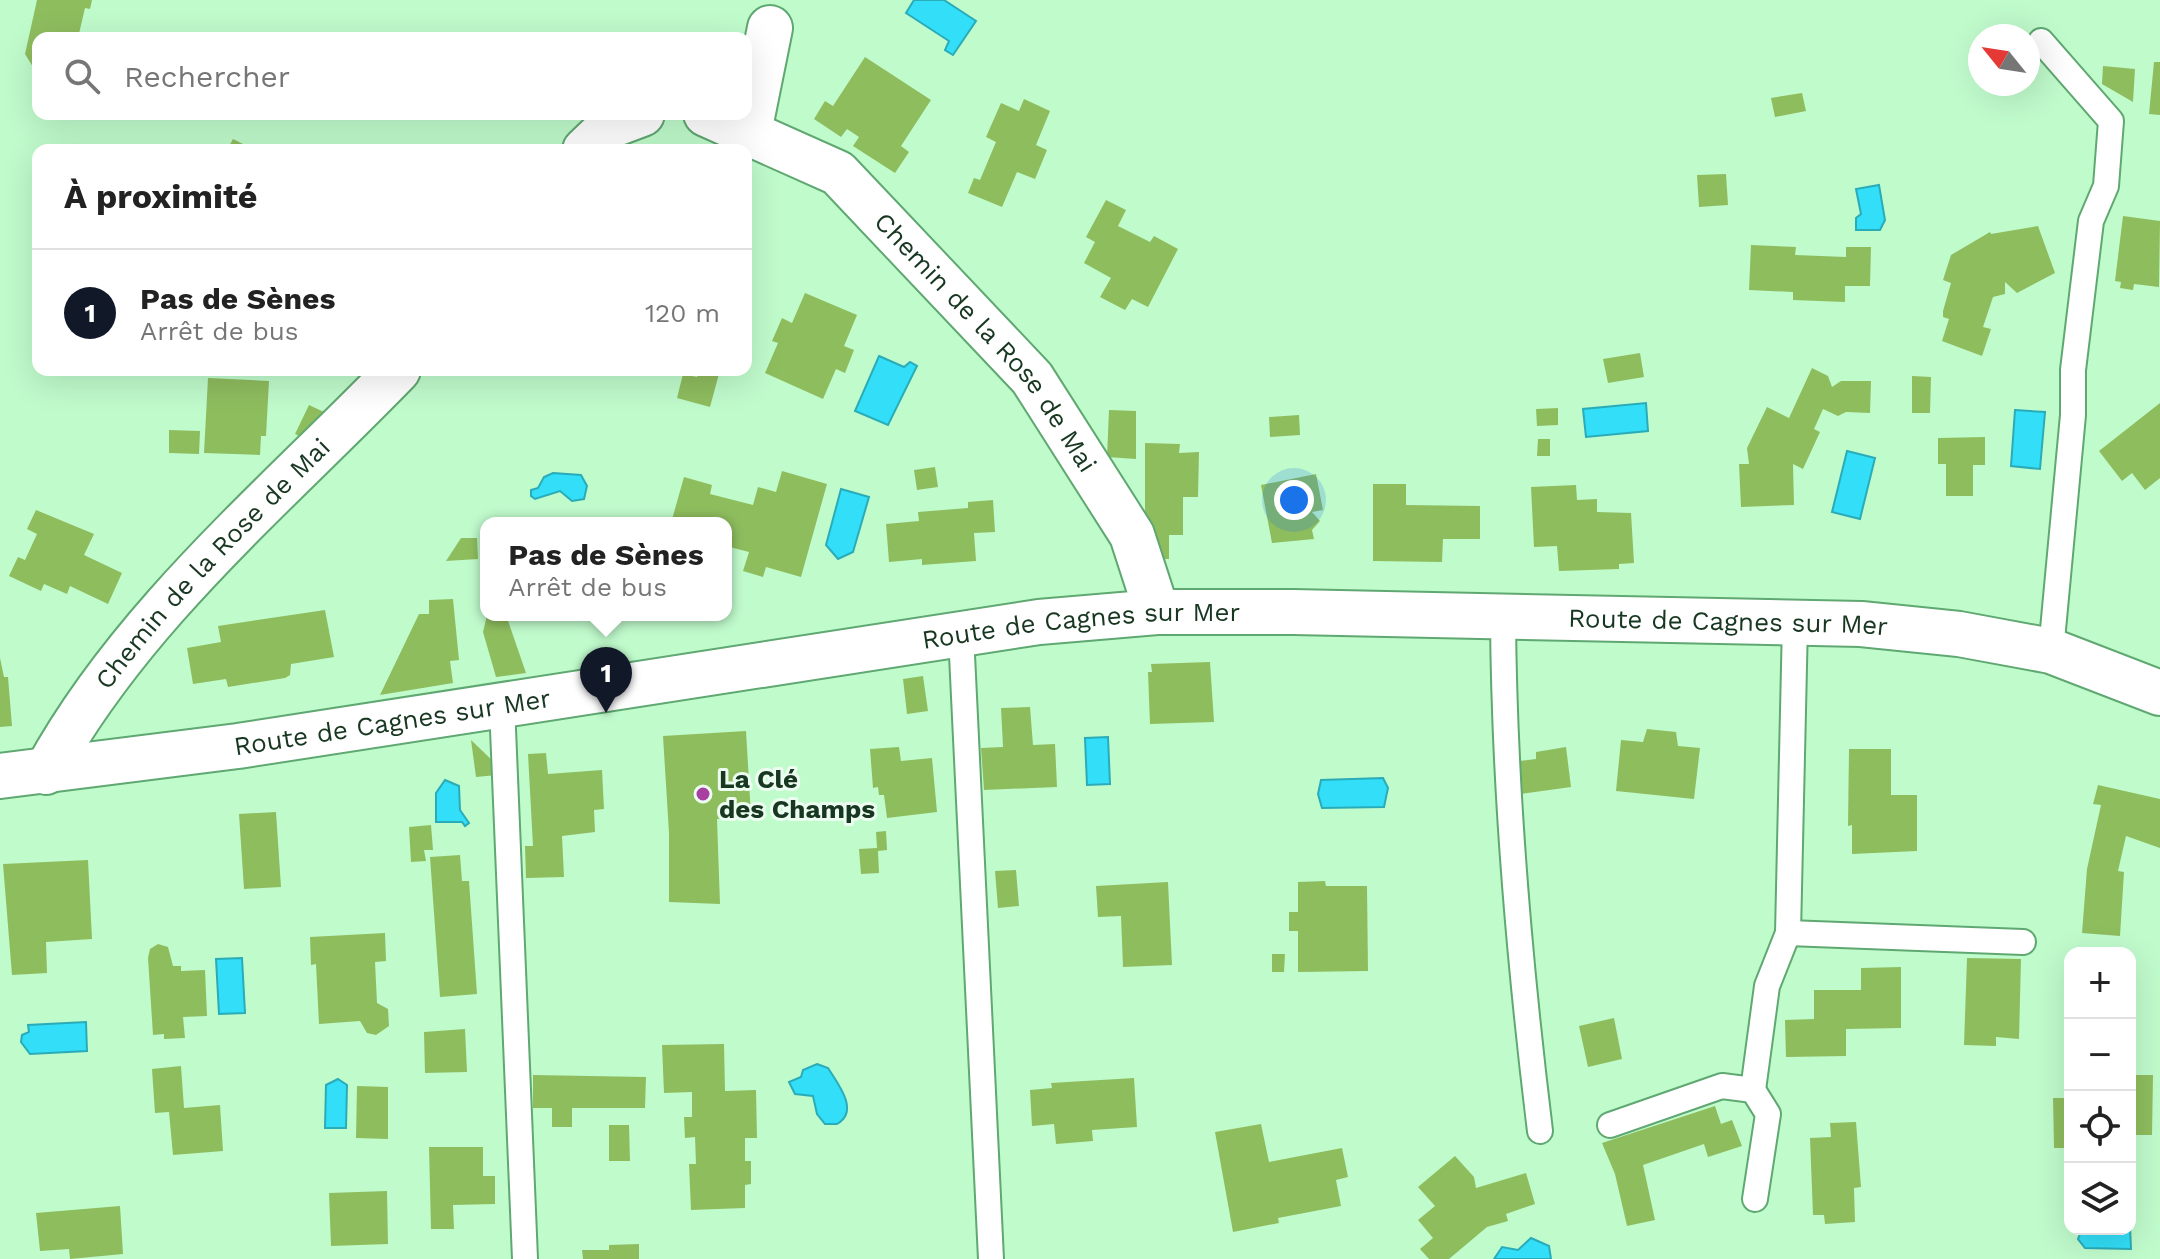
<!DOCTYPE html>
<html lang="fr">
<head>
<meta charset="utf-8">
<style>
  :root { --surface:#fff; --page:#f6f6f6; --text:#222; --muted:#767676; --line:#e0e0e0; --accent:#111827 }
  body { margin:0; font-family:"Work Sans",sans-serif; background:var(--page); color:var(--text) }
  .controls { position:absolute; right:24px; bottom:24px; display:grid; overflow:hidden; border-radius:16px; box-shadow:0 8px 32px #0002 }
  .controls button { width:72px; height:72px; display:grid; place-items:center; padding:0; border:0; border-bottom:2px solid var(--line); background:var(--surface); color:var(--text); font:40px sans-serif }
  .compass { position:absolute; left:1968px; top:24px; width:72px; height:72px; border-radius:50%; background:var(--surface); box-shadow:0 8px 32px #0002; rotate:300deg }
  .you { position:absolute; left:1294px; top:500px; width:28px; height:28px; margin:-20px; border:6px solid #fff; border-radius:50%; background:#1a73e8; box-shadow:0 0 0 12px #1a73e833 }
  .badge { display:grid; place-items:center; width:52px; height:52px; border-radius:50%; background:var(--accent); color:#fff; font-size:26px; font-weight:700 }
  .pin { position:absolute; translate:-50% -66px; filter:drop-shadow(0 2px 4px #0008) }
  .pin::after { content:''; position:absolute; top:42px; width:28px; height:24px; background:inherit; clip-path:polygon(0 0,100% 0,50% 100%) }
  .popup { position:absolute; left:480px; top:517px; width:252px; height:104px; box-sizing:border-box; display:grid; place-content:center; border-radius:16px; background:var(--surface); filter:drop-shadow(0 2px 6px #0005); font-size:26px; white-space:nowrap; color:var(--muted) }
  .popup b { font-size:30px; color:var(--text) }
  .popup::after { content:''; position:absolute; left:50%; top:100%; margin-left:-16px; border:16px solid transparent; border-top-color:var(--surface) }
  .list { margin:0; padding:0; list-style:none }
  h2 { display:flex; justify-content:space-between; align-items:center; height:104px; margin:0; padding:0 32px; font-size:34px }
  h2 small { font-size:26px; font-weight:400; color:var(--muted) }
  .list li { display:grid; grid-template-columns:52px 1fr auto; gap:24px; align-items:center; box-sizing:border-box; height:128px; padding:0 32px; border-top:2px solid var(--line) }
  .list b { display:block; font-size:30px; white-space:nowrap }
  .list p { margin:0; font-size:26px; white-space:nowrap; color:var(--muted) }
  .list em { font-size:26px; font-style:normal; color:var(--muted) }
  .icon { flex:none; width:44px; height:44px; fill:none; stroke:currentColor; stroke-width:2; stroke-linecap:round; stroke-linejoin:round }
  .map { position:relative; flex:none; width:2160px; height:1259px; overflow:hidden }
  .search { position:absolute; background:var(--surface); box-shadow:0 8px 32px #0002; left:32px; top:32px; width:720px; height:88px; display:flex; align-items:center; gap:20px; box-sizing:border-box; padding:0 28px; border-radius:16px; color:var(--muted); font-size:30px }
  .panel { position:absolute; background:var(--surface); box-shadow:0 8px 32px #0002; left:32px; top:144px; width:720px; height:232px; border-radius:16px }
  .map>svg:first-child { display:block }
</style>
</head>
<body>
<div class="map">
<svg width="2160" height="1259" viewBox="0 0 2160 1259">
  <rect width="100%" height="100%" fill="#c0fbcc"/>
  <!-- water -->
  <g fill="#32def8" stroke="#2aacb8" stroke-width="2">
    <path d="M914 0H944L976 21 953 55 945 50 949 41 906 13Z"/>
    <path d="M1879 185 1885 220 1880 230H1856V218L1861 214 1856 189Z"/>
    <path d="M879 356 904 367 910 362 917 366 888 425 855 411Z"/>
    <path d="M1646 403 1648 431 1586 437 1583 409Z"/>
    <path d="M2015 410 2045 412 2040 469 2011 466Z"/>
    <path d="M1847 451 1875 458 1860 519 1832 512Z"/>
    <path d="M553 473 581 475 587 486 584 499 572 501 560 491 535 499 531 496V490L538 488 544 477Z"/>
    <path d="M841 489 869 497 853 552 838 559 826 545Z"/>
    <path d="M1108 737 1110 784 1087 785 1085 738Z"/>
    <path d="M1383 778 1388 788 1384 807 1322 808 1318 794 1321 780Z"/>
    <path d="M445 780 459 786 460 810 469 823 465 826 462 822H436V793Z"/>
    <path d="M242 958 245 1013 219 1014 216 959Z"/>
    <path d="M86 1022 87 1051 30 1054 21 1042 22 1035 29 1032 28 1025Z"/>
    <path d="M817 1064 828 1068C838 1084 860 1111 837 1124H825L817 1114 813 1096 795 1094 789 1082 801 1077 803 1070Z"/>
    <path d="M338 1079 347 1085 346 1128H325L326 1085Z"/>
    <path d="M2130 1226 2131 1249 2085 1248 2078 1239 2082 1229H2130Z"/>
    <path d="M1531 1238 1549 1246 1551 1259H1494L1502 1247 1518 1250Z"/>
  </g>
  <!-- building -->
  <g fill="#8ebd5e">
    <path d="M37 0H92L90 9 85 8 78 38H38V75L25 54Z"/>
    <path d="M865 57 931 100 901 146 909 152 895 173 853 146 859 137 847 129 841 137 814 119 825 101 833 106Z"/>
    <path d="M2154 62H2160V115L2149 114Z"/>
    <path d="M2103 66 2135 69 2133 102 2102 84Z"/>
    <path d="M1802 93 1806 111 1775 117 1771 98Z"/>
    <path d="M1024 99 1050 111 1036 145 1047 150 1035 179 1017 172 1002 207 968 193 974 178 980 180 996 142 986 137 1001 103 1019 111Z"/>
    <path d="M233 139 255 150H227Z"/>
    <path d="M1726 174 1728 205 1699 207 1697 175Z"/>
    <path d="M1106 200 1126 210 1118 226 1150 242 1154 236 1178 249 1148 307 1132 299 1125 310 1100 297 1111 278 1084 263 1095 242 1086 237Z"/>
    <path d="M2123 216 2160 221 2159 287 2134 284 2133 290 2120 288 2121 282 2115 281Z"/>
    <path d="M2038 226 2055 273 2017 293 2005 282V294L1993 297 1983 327 1991 329 1982 356 1942 341 1949 319 1943 317V311L1951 283 1943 280 1951 255 1990 232 1991 234Z"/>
    <path d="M1751 245 1796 247 1795 255 1846 257V247H1871L1870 286H1845V302L1793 300V292L1749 290Z"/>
    <path d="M805 293 857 315 844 346 854 350 845 373 836 369 823 399 765 373 778 343 772 341 782 318 792 323Z"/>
    <path d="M1640 353 1644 377 1608 383 1603 359Z"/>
    <path d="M1812 368 1828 376 1832 387 1841 381H1871L1870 413 1846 412 1838 416 1823 409 1814 429 1820 432 1803 469 1793 464 1794 505 1741 507 1739 464H1749L1747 448 1767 407 1789 418Z"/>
    <path d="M700 370H720L710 407 677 398 683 374 697 377Z"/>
    <path d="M1912 376 1931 377 1930 413H1912Z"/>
    <path d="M208 378 269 381 266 436H261L260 455 204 453Z"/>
    <path d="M2160 403V478L2145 490 2132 473 2122 481 2099 451Z"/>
    <path d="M309 405 324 412 310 441 295 434Z"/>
    <path d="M1558 408V425L1537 426 1536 409Z"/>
    <path d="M1109 410 1136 411V459L1107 457Z"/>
    <path d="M1299 415 1300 435 1270 437 1269 417Z"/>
    <path d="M169 430 200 431 199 454 169 453Z"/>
    <path d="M1985 437V465H1973V496H1946V464H1938V438Z"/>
    <path d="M1538 439H1550V456H1537Z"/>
    <path d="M1145 443 1180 444 1179 453 1199 452 1198 497H1183V535H1169V559H1157L1145 536Z"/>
    <path d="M935 467 938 487 917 490 914 470Z"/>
    <path d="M782 471 827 484 801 577 766 567 763 577 743 571 749 552 726 546V523H671L684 477 712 485 710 494 753 505 758 487 776 492Z"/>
    <path d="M1316 474 1323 510 1312 512 1320 521 1312 530 1314 539 1272 543 1261 485Z"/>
    <path d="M1373 484H1406V505L1480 506V539H1443L1442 562 1373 561Z"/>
    <path d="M1576 485 1577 500 1597 499V512L1631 513 1634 563 1619 564V569L1559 571 1557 546 1534 547 1531 487Z"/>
    <path d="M993 500 995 532 974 533 976 561 922 565V559L889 562 886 524 919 521 918 512 968 508V502Z"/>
    <path d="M36 510 94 534 84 555 122 573 108 604 70 586 67 594 44 584 41 591 9 576 18 557 25 560 37 534 27 529Z"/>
    <path d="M461 538H477L478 559 446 561Z"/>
    <path d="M453 599 459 660 450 661 453 683 380 695 419 614H429V600Z"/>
    <path d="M325 610 334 657 291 664 290 675 285 678 228 687 226 679 193 684 187 648 221 642 218 626Z"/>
    <path d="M487 615H506L526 673 496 677 483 632Z"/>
    <path d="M0 658 4 677H8L12 726 0 727Z"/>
    <path d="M1210 662 1214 722 1150 724 1148 672H1152L1151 664Z"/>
    <path d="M923 676 928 711 907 714 903 679Z"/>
    <path d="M1030 707 1033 745 1055 744 1057 787 984 790 981 748 1003 747 1001 708Z"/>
    <path d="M1647 729 1676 732 1678 746 1700 748 1694 799 1616 791 1621 740 1643 742Z"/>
    <path d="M746 731 751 816 717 819 720 904 669 902V833L663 736Z"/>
    <path d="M471 740 496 764 497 775 476 777Z"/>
    <path d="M899 747 901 761 932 758 937 812 887 818 884 795H879L878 787 873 788 870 749Z"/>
    <path d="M1566 747 1571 787 1521 794 1519 761 1536 759V752Z"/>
    <path d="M1849 749H1891V795H1917V851L1852 854V825L1848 826Z"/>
    <path d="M546 753 548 774 602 770 604 809 594 810 595 832 562 836 564 877 526 878 525 846H533L528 754Z"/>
    <path d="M2098 785 2160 799V848L2126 836 2118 871 2124 872 2120 936 2082 933 2087 869 2101 805 2093 804Z"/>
    <path d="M276 812 281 887 244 889 239 814Z"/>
    <path d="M431 825 433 850H424L426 861 411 862 409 827Z"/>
    <path d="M886 831 887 850 878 851 879 873 861 874 859 849 877 848 876 832Z"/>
    <path d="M460 855 462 881H469L477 994 440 997 430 857Z"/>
    <path d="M88 860 92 939 46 942 47 973 12 975 3 864Z"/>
    <path d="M1016 870 1019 906 998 908 995 871Z"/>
    <path d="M1325 881 1326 886H1367L1368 971 1298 972V931H1289V912H1298V882Z"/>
    <path d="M1168 882 1172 965 1123 967 1121 916 1098 917 1096 886Z"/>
    <path d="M385 933 386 961 375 962 377 1003 388 1009 389 1026 376 1035 367 1033 360 1021 319 1024 316 964 311 965 310 937Z"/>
    <path d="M158 944 168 947 173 966H181V971L205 970 207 1016 183 1017 185 1038 164 1039V1034L153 1035 148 958 150 949Z"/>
    <path d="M1272 954H1285L1284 972H1272Z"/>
    <path d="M1967 958 2021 959 2019 1039 1996 1037V1046L1964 1045Z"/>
    <path d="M1901 967V1028L1846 1029V1056L1786 1057 1785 1020 1814 1019V990H1861V968Z"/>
    <path d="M1614 1018 1622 1059 1588 1067 1579 1026Z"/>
    <path d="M465 1029 467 1072 425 1073 424 1032Z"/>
    <path d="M724 1044 725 1091 756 1090 757 1138H745V1161H751V1184L745 1185V1208L691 1210 689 1164H696L695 1137 685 1138 684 1117H692V1092L664 1093 662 1045Z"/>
    <path d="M181 1066 184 1108 220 1105 223 1151 173 1155 169 1112 155 1113 152 1069Z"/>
    <path d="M533 1075 646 1077 645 1108H572V1127H552V1108H533Z"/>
    <path d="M2130 1075H2153L2152 1135H2130Z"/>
    <path d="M1134 1078 1137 1127 1092 1130 1093 1141 1056 1144 1054 1124 1032 1126 1030 1090 1052 1088 1051 1083Z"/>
    <path d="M357 1086 388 1087V1139L356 1138Z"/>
    <path d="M2053 1098H2070V1148H2054Z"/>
    <path d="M1715 1106 1721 1124 1732 1120 1742 1146 1708 1157 1704 1144 1643 1165 1655 1220 1627 1226 1615 1174 1602 1143Z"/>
    <path d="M1856 1122 1861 1187 1854 1188 1855 1222 1825 1224 1824 1215H1813L1810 1138 1831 1137 1830 1123Z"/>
    <path d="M1261 1124 1269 1162 1342 1148 1348 1177 1336 1180 1341 1206 1278 1218 1279 1223 1233 1232 1215 1132Z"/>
    <path d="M609 1125H629L630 1161H609Z"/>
    <path d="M429 1147H483V1176H495V1204L453 1205 454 1229H431Z"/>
    <path d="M1455 1156 1474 1177 1476 1188 1526 1173 1535 1204 1506 1214 1508 1221 1487 1227 1449 1259H1429L1420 1249 1433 1238 1418 1220 1435 1206 1418 1187Z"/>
    <path d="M387 1191 388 1244 331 1246 329 1193Z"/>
    <path d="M120 1206 123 1254 70 1259 69 1249 40 1251 36 1213Z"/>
    <path d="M639 1244V1259H583L582 1250H609V1245Z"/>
  </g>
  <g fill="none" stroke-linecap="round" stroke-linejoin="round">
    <!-- lane casing -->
    <g stroke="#5fa871" stroke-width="28">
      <g id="lane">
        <path d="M2041 41 2111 121 2106 186 2091 221 2073 370V415L2051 651"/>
        <path d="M1503 616C1504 788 1519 960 1540 1131"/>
        <path d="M961 634 991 1259"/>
        <path d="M502 705 525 1259"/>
        <path d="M1788 933 2023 942"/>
        <path d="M1753 1090 1768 1114 1755 1199"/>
        <path d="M1610 1125 1722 1086 1753 1090 1767 986 1788 933 1795 622"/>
      </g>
    </g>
    <!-- street casing -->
    <g stroke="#5fa871" stroke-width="48">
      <g id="street">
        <path id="s1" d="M706 114 838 173 1032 378 1132 535 1157 612"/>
        <path d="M749 132 770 28"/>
        <path d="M585 150 610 126 642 114"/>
        <path id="s2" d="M46 772C131 616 276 496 398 370"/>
      </g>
    </g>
    <!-- secondary casing -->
    <g stroke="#5fa871" stroke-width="48">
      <g id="secondary">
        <path id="s3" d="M0 776 238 746 1039 622 1157 612H1293L1861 624 1959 634 2051 651 2160 693"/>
      </g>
    </g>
    <!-- lane -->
    <use href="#lane" stroke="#fff" stroke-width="24"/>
    <!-- street -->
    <use href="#street" stroke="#fff" stroke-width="44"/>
    <!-- secondary -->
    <use href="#secondary" stroke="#fff" stroke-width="44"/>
  </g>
  <!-- markers -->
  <circle fill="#a93fa1" stroke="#edfcf0" stroke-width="3" cx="703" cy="794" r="8"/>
  <g text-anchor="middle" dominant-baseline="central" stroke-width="6" stroke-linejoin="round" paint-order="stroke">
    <!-- street labels -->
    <g font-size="26" fill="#183721" stroke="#edfcf0">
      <text stroke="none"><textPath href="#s1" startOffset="370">Chemin de la Rose de Mai</textPath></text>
      <text stroke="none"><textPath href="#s2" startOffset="268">Chemin de la Rose de Mai</textPath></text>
      <text stroke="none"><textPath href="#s3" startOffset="1740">Route de Cagnes sur Mer</textPath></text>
      <text stroke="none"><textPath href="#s3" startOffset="1092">Route de Cagnes sur Mer</textPath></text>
      <text stroke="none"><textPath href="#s3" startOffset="396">Route de Cagnes sur Mer</textPath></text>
    </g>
    <!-- poi labels -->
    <g font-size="26" font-weight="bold" fill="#183721" stroke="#edfcf0" text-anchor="start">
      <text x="719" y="779">La Clé<tspan x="719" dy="30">des Champs</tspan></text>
    </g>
  </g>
</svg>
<div class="controls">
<button>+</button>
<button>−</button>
<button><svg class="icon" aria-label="locate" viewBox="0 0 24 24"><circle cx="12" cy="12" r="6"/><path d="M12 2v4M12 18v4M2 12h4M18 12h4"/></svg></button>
<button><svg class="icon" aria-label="layers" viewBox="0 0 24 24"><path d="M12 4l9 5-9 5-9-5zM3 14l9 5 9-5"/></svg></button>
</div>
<svg class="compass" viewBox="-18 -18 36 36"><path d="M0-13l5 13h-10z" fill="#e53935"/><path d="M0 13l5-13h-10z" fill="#767676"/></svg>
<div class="you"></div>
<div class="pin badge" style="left:606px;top:713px">1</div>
<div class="popup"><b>Pas de Sènes</b>Arrêt de bus</div>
<div class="search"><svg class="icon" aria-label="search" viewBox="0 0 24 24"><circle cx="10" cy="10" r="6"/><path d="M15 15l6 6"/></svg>Rechercher</div>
<section class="panel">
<h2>À proximité<small></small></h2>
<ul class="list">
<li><span class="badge">1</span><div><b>Pas de Sènes</b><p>Arrêt de bus</p></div><em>120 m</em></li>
</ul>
</section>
</div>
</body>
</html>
